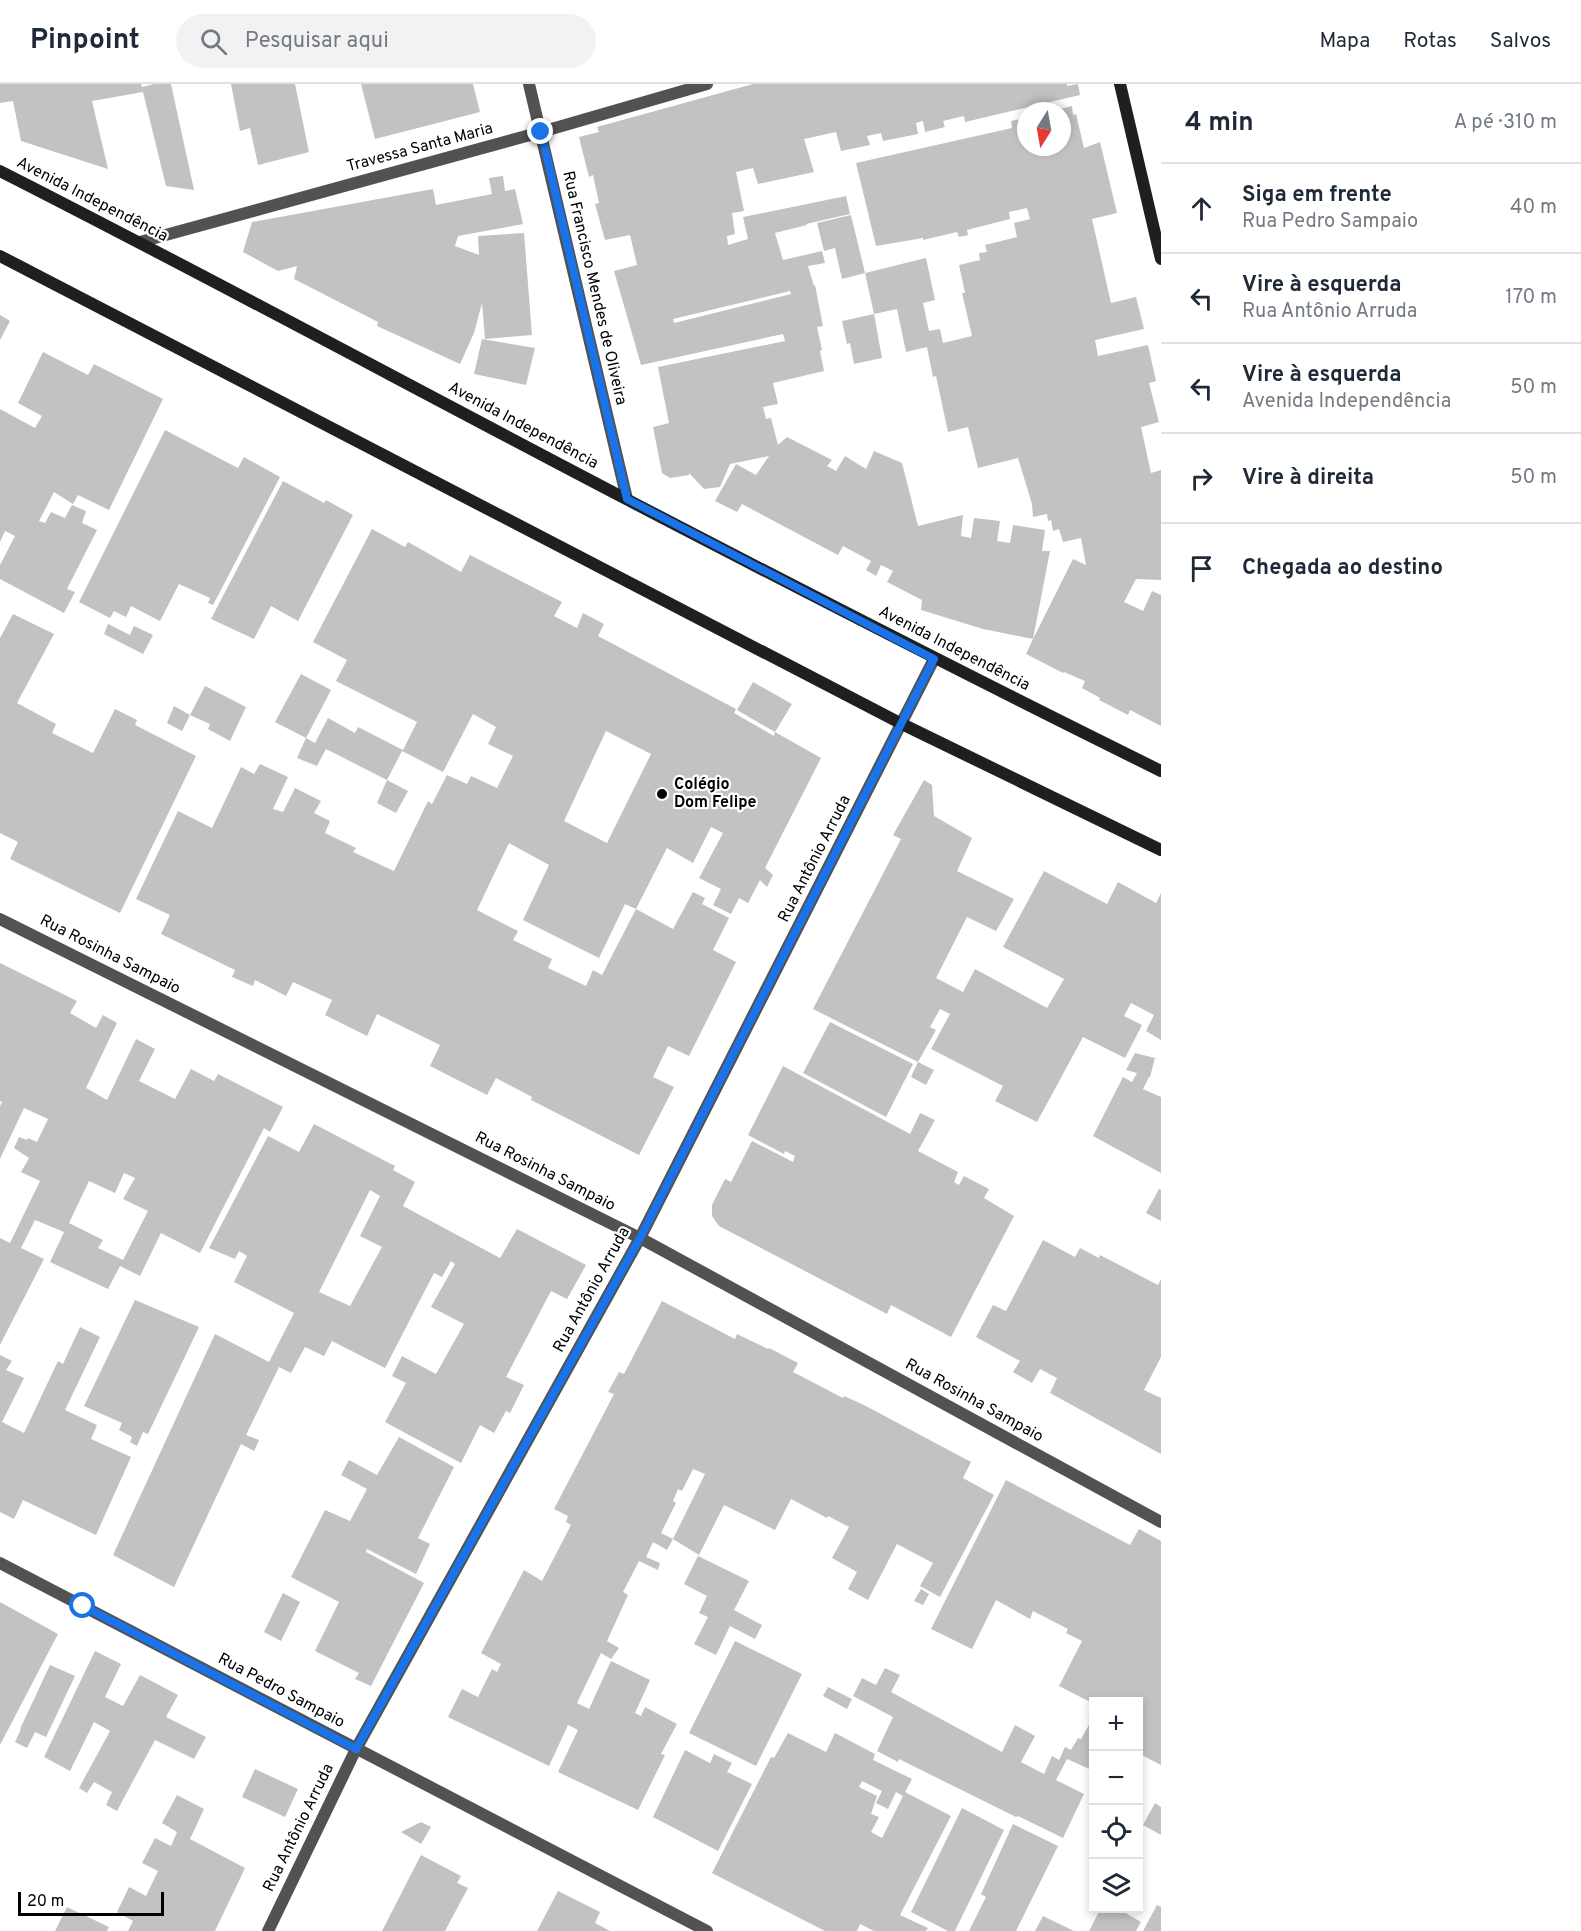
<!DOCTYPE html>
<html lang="pt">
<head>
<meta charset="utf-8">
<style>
  :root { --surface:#fff; --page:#f2f2f3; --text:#1f2937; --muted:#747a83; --line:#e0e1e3 }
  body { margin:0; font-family:Overpass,sans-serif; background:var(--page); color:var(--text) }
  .controls { position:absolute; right:18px; bottom:18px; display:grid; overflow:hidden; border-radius:0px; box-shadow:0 3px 9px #0003 }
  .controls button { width:54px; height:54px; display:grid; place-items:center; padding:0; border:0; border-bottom:2px solid var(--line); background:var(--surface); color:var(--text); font:30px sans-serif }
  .compass { position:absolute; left:1017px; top:18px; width:54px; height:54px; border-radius:50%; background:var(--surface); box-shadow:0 3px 9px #0003; rotate:191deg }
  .scale { position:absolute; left:18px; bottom:15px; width:146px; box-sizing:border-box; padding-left:6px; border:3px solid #000; border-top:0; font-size:16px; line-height:21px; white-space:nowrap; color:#000; -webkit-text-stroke:4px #fff; paint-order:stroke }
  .stop { position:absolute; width:18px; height:18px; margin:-14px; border:4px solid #1a73e8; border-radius:50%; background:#fff }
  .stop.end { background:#1a73e8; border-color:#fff; box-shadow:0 2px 6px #0008 }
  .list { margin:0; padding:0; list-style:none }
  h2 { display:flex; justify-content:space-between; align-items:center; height:78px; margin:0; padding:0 24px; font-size:26px }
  h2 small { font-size:20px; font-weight:400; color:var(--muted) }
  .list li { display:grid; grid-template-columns:39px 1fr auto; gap:18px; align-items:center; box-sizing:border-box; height:90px; padding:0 24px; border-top:2px solid var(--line) }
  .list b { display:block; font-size:22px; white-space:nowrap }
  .list p { margin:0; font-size:20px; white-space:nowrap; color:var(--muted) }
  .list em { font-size:20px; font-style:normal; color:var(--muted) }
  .icon { flex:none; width:33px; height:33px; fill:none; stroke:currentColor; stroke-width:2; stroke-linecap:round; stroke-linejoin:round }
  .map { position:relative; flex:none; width:1161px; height:1847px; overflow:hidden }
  header { display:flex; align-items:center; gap:36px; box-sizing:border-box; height:84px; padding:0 30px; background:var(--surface); border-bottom:2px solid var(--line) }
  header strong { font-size:28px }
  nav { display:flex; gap:33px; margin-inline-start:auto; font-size:21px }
  .search { width:420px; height:54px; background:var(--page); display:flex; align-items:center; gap:15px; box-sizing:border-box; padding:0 21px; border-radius:33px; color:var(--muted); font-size:22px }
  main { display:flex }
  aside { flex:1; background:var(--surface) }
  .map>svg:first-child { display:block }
</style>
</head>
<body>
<header>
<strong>Pinpoint</strong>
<div class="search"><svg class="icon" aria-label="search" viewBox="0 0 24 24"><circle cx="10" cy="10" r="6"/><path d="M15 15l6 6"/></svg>Pesquisar aqui</div>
<nav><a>Mapa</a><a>Rotas</a><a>Salvos</a></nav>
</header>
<main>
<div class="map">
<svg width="1161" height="1847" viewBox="0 0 1161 1847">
  <rect width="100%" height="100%" fill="#fff"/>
  <!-- building -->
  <g fill="#c2c2c2" fill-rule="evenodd">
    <path d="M0 0H141L142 3 154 0H171L194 106 166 102 143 8 92 17 108 85 21 57 13 17 0 19Z"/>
    <path d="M231 0H295L309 68 258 81 250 44 240 47Z"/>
    <path d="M361 0H473L480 28 375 55Z"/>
    <path d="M753 0H1067V2L1078 0 1080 11 965 38 964 32 943 37 945 43 925 48 923 37 916 39 918 50 883 57 881 49 867 52 870 61 841 67 836 48 804 55 814 88 758 100 753 84 736 88 744 127 732 129 735 150 727 152 728 161 748 155 743 133 846 112 850 130 806 140 807 141 775 149 783 176 822 167 825 179 808 182 814 202 815 201 823 242 817 243 822 266 820 267 824 287 773 299 778 320 763 323 766 335 771 334 778 361 787 353 832 376 827 382 836 387 845 372 866 385 874 367 902 379 918 442 963 431 961 452 971 454 974 434 1000 437 997 457 1010 459 1013 441 1045 446 1042 467H1050L1033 555 1073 475 1086 481 1081 454 1063 458 1059 445 1053 447 1051 436 1048 437 1047 430 1033 433 1032 420 1018 374 978 384 968 343 948 348 936 292 933 293 927 263 906 268 897 225 874 230 865 189 926 174 935 216 923 219 929 247 940 245 943 259 972 252 962 209H965L959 181 980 176 979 169 987 168 985 161 1017 153 1014 139 1030 135 1027 124 1009 128 1010 135 967 146 968 151 959 153 957 148 923 156V154L876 162 856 79 1012 44 1011 37 1026 34V63H1062V27L1056 26 1072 22 1073 31 1076 30 1084 64 1100 58 1117 129 1092 135 1111 219 1136 213 1144 245 1095 256 1098 272 1148 261 1156 297 1149 299 1159 338 1141 343 1151 389 1161 386V496L1136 495 1124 518 1143 527 1152 507 1161 511V642L1130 626 1128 631 1099 616 1100 614 1082 604 1085 597 1064 588 1063 589 1026 570 1033 555 983 545 921 526 922 516 887 498 893 487 881 481 876 492 866 486 871 477 843 462 838 471 742 420 737 428 715 417 736 380 756 391 769 372 730 380 720 403 704 405 689 389V391L670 394 662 389 653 343 669 339 658 283 785 257 783 250 641 281 614 187 637 181 630 151 605 156 595 120 599 119 593 91 589 93 579 53 599 48 597 43ZM790 207 791 210 674 239 673 235Z"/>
    <path d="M503 92 505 107 515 105 523 140 458 152 455 162 479 171 478 152 524 149 532 251 485 255 482 219 474 249 460 280 377 242 378 238 294 195 297 182 278 187 243 168 252 138 433 105 436 121 492 110 489 94Z"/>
    <path d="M851 131 865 189 842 195 835 164 824 167 817 139Z"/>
    <path d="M874 230 882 274 854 280 850 259 847 260 842 237Z"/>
    <path d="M0 231 10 237 0 256Z"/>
    <path d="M482 255 535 264 526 301 474 290Z"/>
    <path d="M43 268 88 291 94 280 163 315 109 426 78 411 73 420 54 408 39 437 45 439 51 428 65 434 72 421 86 427 82 439 97 446 67 505 75 508 64 529 0 495V481L15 452 5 447 0 458V325L35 344 42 332 18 319Z"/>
    <path d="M165 346 238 384 244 373 280 393 213 521 208 519 210 514 179 500 160 537 131 522 126 533 114 527 110 534 79 518Z"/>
    <path d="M283 397 324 419 326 416 353 431 298 537 271 522 254 555 211 535Z"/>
    <path d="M372 445 405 463 408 458 461 488 470 471 562 518 554 532 577 544 583 529 604 540 598 552 736 625 734 629 774 652 775 648 821 674 765 784 773 791 767 803 760 796 748 819 739 814 731 830 713 821 721 805 699 794 723 749 711 743 693 779 667 764 636 825 625 820 599 874 523 836 549 781 509 759 477 826 518 847 513 856 552 875 548 884 586 902 593 886 602 891 636 825 673 845 693 808 705 814 702 820 729 834 713 866 736 878 689 972 668 962 653 993 674 1003 639 1071 531 1016 532 1013 496 994 487 1011 430 982 440 961 377 930 367 952 325 931 332 916 293 898 286 912 255 896 253 902 232 893 235 886 161 850 170 831 136 815 178 727 212 744 241 683 254 690 260 680 288 693 273 725 283 728 295 704 321 717 314 729 330 737 325 749 356 764 353 768 394 787 428 717 432 720 447 691 467 700 471 692 497 704 513 672 488 660 496 643 473 630 443 688 402 667 387 696 408 707 396 729 377 719 387 696 326 665 317 682 297 674 306 654 315 659 328 634 355 649 358 643 403 666 417 638 336 597 347 576 313 558ZM606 647 651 670 607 759 564 737Z"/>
    <path d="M13 530 54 550 17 619 56 640 52 649 93 669 115 625 137 636 135 641 196 672 120 829 10 775 18 758 0 749V554Z"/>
    <path d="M108 540 130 551 134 542 153 551 143 570 104 550Z"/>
    <path d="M301 590 331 606 306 654 275 638Z"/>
    <path d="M753 598 792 620 775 648 737 626Z"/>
    <path d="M205 602 246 623 230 657 208 645 210 640 190 631Z"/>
    <path d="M174 622 190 631 182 647 167 639Z"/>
    <path d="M924 696 932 701 934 732 972 754 957 787 1014 815 996 847 967 833 936 894 963 908 975 885 1047 924 1064 895 1003 863 1044 787 1107 820 1118 798 1156 819 1161 809V956L1146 947 1154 931 1131 919 1124 932 1142 941 1125 974 1083 953 1037 1038 995 1017 1003 1002 931 965 950 930 940 925 930 943 936 946 918 978 813 925 901 755 893 751Z"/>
    <path d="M0 879 77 917 70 929 96 944 103 931 117 939 86 1004 107 1016 136 955 155 965 139 997 175 1015 191 985 214 997 218 990 283 1023 270 1048 264 1044 200 1169 161 1149 140 1192 120 1182 108 1205 50 1178 64 1148 35 1136 21 1164 44 1175 0 1261V1154L10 1159 40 1097 21 1088 29 1074 14 1064 19 1053 27 1056 28 1054 37 1058 48 1035 24 1024 0 1075V1022L2 1018 0 1017ZM124 1089 135 1094 123 1115 148 1127 123 1176 98 1164 103 1156 69 1139 89 1097 115 1109Z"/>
    <path d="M830 938 913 980 886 1033 803 989Z"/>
    <path d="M1135 969 1155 974 1150 993H1149L1143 1005 1161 1013V1089L1093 1052 1123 993 1132 998 1137 989 1126 986Z"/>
    <path d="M918 978 934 986 926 1001 911 993Z"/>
    <path d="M783 982 910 1050 920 1029 935 1036 918 1067 958 1088 954 1098 959 1101 964 1092 989 1105 984 1114 1014 1132 951 1253 891 1221 887 1230 719 1142 712 1132V1121L725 1095 731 1098 752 1057 793 1078 795 1072 785 1067 784 1070 748 1051Z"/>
    <path d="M314 1040 395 1082 393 1086 415 1098 403 1122 500 1174 517 1145 586 1181 567 1215 551 1207 506 1293 524 1301 510 1329 506 1327 494 1349 480 1341 461 1379 385 1338 406 1299 392 1292 402 1272 436 1290 464 1240 431 1223 455 1180 451 1177 442 1193 434 1189 385 1284 332 1257 324 1272 305 1263 291 1289 279 1283 246 1351 259 1356 254 1367 241 1360 174 1503 113 1471 215 1250 269 1278 294 1229 234 1198 247 1172 239 1167 235 1175 209 1164 268 1052 299 1068ZM370 1106 380 1112 360 1152 382 1163 350 1222 319 1208Z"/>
    <path d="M1159 1105 1161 1106V1137L1146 1129Z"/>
    <path d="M1043 1156 1075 1173 1080 1164 1099 1174 1100 1171 1158 1201 1161 1195V1273L1144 1306 1161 1314V1370L1050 1309 1057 1294 1040 1285 1032 1299 1013 1288 1020 1277 976 1253 993 1221 1006 1227Z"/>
    <path d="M135 1216 199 1243 148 1350 143 1348 137 1362 130 1358 132 1353 119 1346 122 1339 84 1322Z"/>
    <path d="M662 1217 735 1255 737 1250 768 1265 769 1264 798 1279 793 1288 843 1314 844 1312 864 1321 971 1378 963 1394 994 1411 940 1513 920 1502 933 1479 897 1460 868 1516 848 1505 857 1488 832 1474 849 1443 828 1432 827 1434 791 1415 775 1446 724 1421 699 1471 673 1455 705 1390 693 1385 682 1407 678 1405 673 1417 676 1419 661 1449 673 1455 667 1466 653 1458 646 1473 660 1479 658 1486 639 1477 623 1508 628 1511 607 1557 619 1564 611 1575 601 1569 577 1619 589 1625 611 1577 650 1596 635 1629 641 1632 645 1623 677 1640 661 1670 665 1671 638 1726 558 1688 578 1646 568 1641 549 1682 448 1633 462 1605 478 1613 492 1585 497 1588 501 1580 481 1569 524 1486 542 1497 571 1441 566 1438 568 1432 554 1425 614 1310 608 1308 619 1288 624 1290Z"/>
    <path d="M80 1243 100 1253 65 1326 97 1341 91 1355 131 1373 96 1451 23 1416 14 1435 0 1428V1271L12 1277 6 1286 24 1294 2 1338 24 1349 58 1277 63 1280Z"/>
    <path d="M399 1353 454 1383 418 1454 430 1460 416 1490 367 1465 366 1468 424 1499 371 1602 355 1595 359 1589 315 1567 339 1518 291 1493 325 1426 350 1437 367 1405 341 1391 349 1376 377 1391Z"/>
    <path d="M1006 1396 1130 1461 1139 1445 1161 1457V1681L1138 1669V1617H1094V1620L1059 1602 1082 1557 1066 1549 1068 1545 1033 1527 1030 1535 996 1516 972 1565 931 1545Z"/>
    <path d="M698 1472 749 1497 734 1526 762 1541 755 1555 730 1542 716 1571 694 1560 708 1533 699 1529 707 1512 684 1500Z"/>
    <path d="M921 1505 929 1510 923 1521 914 1517Z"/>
    <path d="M283 1509 300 1518 281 1557 264 1548Z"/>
    <path d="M0 1518 58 1550 0 1661Z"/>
    <path d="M735 1557 802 1590 756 1682 689 1649Z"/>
    <path d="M95 1567 121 1580 105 1613 123 1622 140 1591 178 1611 166 1633 206 1653 194 1675 155 1656 117 1727 106 1721 112 1708 94 1698 87 1709 79 1704 110 1647 94 1638 70 1687 44 1673Z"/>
    <path d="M50 1581 75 1592 46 1653 35 1648 27 1664 15 1658 21 1645H20Z"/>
    <path d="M885 1584 900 1591 891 1608 1002 1668 1015 1641 1035 1652 1021 1678 1044 1690 1052 1672 1059 1676 1065 1663 1071 1666 1078 1654 1081 1655 1094 1632V1687L1067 1675 1056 1696 1084 1710 1063 1754 1018 1732 1016 1733 899 1675 898 1678 877 1667 893 1633 853 1612 862 1594 876 1601Z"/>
    <path d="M828 1603 852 1615 847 1625 823 1612Z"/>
    <path d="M788 1649 826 1668 835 1649 875 1670 873 1676 912 1695 905 1708 951 1732 900 1831 928 1844 926 1847H874L860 1840 857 1847H825L712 1789 771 1673 774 1674ZM862 1697 882 1707 876 1719 888 1725 896 1708 903 1712 882 1754 871 1748 879 1733 871 1730 877 1712 859 1703Z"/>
    <path d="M685 1666 710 1679 714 1670 732 1679 727 1688 752 1700 718 1767 653 1733Z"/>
    <path d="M255 1685 298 1705 285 1733 242 1713Z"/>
    <path d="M177 1711 204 1725 190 1755 245 1784 215 1847H128L133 1837 117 1828 129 1803 146 1812 158 1787 142 1779 155 1754 171 1762 177 1748 162 1739Z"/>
    <path d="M1155 1719 1161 1723V1751L1143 1741Z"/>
    <path d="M962 1724 1004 1746 955 1847H948L911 1828Z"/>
    <path d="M421 1738 431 1743 421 1760 401 1748Z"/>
    <path d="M1013 1740 1058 1762 1016 1847H969L986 1813 981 1810Z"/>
    <path d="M421 1771 461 1792 457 1799 468 1804 445 1847H382Z"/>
    <path d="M558 1807 600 1828 595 1839 610 1847H537Z"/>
    <path d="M1157 1821 1161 1823V1847H1143Z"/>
    <path d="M67 1823 109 1843 107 1847H55Z"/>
    <path d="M1101 1824H1117L1141 1838 1136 1847H1089Z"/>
    <path d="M1043 1832 1074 1847H1035Z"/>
  </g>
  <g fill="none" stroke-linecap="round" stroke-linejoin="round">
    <!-- street -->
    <g stroke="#525252" stroke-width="12">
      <path d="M529 0 627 415"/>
      <path d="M140 158 541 48 707 0"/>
      <path d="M0 835 640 1154 1161 1438"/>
      <path d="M0 1479 707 1847"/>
      <path d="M268 1847 356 1665 640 1154 934 575"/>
    </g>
    <!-- secondary -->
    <g stroke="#1f1f1f" stroke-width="12">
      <path d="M1120 0 1161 175"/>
      <path d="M0 87C211 194 419 307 628 416 805 508 982 599 1161 687"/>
      <path d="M0 172 902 640 1161 766"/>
    </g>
  </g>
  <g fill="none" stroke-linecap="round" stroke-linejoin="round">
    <!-- route -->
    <path stroke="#1a73e8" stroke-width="8" d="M83 1522 356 1665 640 1154 934 575 627 415 541 48"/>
  </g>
  <!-- markers -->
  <circle fill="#000" stroke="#fff" stroke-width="2" cx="662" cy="710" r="6"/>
  <g text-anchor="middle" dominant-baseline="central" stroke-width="4.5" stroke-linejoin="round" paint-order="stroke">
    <!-- street labels -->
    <g font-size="16" fill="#000" stroke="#fff">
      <text transform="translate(420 64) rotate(-15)">Travessa Santa Maria</text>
      <text transform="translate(92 116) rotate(27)">Avenida Independência</text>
      <text transform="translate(594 204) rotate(77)">Rua Francisco Mendes de Oliveira</text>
      <text transform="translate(523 342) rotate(28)">Avenida Independência</text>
      <text transform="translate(954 565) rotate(27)">Avenida Independência</text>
      <text transform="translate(815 775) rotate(-63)">Rua Antônio Arruda</text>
      <text transform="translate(110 871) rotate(27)">Rua Rosinha Sampaio</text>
      <text transform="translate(545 1088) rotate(27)">Rua Rosinha Sampaio</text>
      <text transform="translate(592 1206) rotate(-61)">Rua Antônio Arruda</text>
      <text transform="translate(974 1317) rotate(29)">Rua Rosinha Sampaio</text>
      <text transform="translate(281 1607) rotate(28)">Rua Pedro Sampaio</text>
      <text transform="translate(299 1744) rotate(-64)">Rua Antônio Arruda</text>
    </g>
    <!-- poi labels -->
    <g font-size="16" font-weight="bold" fill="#000" stroke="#fff" text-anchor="start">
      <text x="674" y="701">Colégio<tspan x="674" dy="18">Dom Felipe</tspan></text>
    </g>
  </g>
</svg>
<div class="controls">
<button>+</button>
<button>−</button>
<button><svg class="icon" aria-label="locate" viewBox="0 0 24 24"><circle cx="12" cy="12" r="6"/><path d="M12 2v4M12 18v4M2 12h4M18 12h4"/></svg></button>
<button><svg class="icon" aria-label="layers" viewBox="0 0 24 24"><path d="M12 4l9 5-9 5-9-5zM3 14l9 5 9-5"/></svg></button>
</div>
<svg class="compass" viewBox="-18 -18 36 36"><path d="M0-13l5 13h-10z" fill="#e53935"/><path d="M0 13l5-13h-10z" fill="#747a83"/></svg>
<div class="scale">20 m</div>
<div class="stop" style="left:83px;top:1522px"></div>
<div class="stop end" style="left:541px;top:48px"></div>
</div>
<aside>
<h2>4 min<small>A pé · 310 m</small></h2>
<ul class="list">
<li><svg class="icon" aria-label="ahead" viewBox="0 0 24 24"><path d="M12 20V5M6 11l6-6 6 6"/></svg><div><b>Siga em frente</b><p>Rua Pedro Sampaio</p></div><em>40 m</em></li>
<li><svg class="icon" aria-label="left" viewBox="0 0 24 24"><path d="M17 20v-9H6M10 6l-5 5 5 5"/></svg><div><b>Vire à esquerda</b><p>Rua Antônio Arruda</p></div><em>170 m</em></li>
<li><svg class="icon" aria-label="left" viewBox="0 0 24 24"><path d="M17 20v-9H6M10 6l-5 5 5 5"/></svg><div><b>Vire à esquerda</b><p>Avenida Independência</p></div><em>50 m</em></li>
<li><svg class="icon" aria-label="right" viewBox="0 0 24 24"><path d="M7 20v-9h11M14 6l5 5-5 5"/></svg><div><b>Vire à direita</b></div><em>50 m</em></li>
<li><svg class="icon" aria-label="arrive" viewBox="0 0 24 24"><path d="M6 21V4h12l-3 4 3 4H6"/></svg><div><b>Chegada ao destino</b></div></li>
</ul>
</aside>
</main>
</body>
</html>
